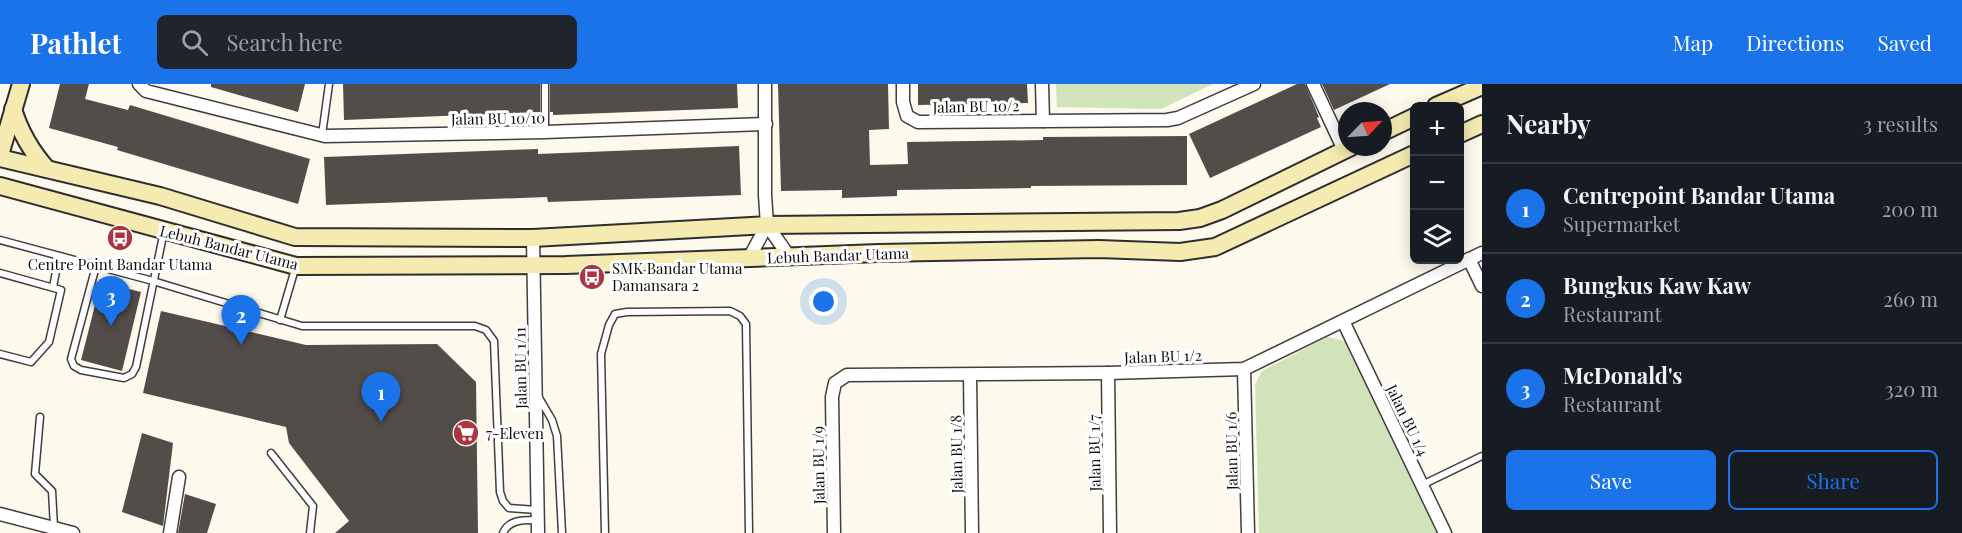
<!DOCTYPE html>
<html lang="en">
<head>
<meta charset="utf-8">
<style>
  :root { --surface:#171b24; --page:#20242c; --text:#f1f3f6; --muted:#9ea1a6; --line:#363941; --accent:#1a73e8 }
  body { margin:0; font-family:"Playfair Display",serif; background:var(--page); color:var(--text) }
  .controls { position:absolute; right:18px; top:18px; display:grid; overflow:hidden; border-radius:9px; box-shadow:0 3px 15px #0003 }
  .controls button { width:54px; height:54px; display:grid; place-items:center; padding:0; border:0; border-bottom:2px solid var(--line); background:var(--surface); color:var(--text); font:30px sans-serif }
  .compass { position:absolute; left:1338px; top:18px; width:54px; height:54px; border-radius:50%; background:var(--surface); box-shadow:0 3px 15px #0003; rotate:65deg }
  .you { position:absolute; left:824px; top:218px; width:21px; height:21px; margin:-15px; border:4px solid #fff; border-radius:50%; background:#1a73e8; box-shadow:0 0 0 9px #1a73e833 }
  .badge { display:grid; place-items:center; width:39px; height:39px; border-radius:50%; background:var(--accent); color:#fff; font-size:20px; font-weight:700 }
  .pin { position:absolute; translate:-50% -50px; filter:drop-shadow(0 2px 3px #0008) }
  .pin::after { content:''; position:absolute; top:32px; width:21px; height:18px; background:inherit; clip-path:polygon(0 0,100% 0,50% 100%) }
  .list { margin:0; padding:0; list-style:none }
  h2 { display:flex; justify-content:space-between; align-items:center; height:78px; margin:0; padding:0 24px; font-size:26px }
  h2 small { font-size:20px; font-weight:400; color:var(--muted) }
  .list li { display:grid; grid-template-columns:39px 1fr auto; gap:18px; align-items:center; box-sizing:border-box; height:90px; padding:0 24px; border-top:2px solid var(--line) }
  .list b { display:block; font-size:22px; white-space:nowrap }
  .list p { margin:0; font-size:20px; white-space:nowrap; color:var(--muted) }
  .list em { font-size:20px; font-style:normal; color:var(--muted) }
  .actions { display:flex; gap:12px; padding:18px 24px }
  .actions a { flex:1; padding:14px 0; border:2px solid var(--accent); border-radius:9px; text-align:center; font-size:21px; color:var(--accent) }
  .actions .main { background:var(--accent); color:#fff }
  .icon { flex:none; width:33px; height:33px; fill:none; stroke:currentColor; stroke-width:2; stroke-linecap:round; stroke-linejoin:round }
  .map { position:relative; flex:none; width:1482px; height:449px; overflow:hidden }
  header { display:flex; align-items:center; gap:36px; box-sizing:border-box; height:84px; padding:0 30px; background:var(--accent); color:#fff }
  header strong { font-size:28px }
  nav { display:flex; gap:33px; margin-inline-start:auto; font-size:21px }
  .search { width:420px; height:54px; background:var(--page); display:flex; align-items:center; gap:15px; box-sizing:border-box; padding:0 21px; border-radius:9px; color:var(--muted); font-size:22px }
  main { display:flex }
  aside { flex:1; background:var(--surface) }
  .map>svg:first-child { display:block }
</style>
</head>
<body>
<header>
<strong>Pathlet</strong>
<div class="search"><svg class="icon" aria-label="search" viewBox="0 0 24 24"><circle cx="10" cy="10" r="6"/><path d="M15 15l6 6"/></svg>Search here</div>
<nav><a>Map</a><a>Directions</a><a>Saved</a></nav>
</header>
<main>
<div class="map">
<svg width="1482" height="449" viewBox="0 0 1482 449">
  <rect width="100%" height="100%" fill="#fdf9ed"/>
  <!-- green -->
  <g fill="#d1e3bb">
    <path d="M1056 0H1213L1161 25 1057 23Z"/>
    <path d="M1327 253 1345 257 1437 449H1259L1255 300 1262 287Z"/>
  </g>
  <!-- building -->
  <g fill="#534d4a">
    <path d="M60 0H89L85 15 128 26 130 21 310 75 298 120 117 66 118 63 49 44Z"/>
    <path d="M211 0H305L298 28 211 3Z"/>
    <path d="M343 0H540V28L344 36Z"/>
    <path d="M550 0H737L738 24 553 31V28H550Z"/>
    <path d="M778 0H888L889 45 869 46 870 81 908 80 907 58 1043 56V53L1187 52V101L1031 102V104L897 106V112L842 114V106L781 107Z"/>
    <path d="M918 0H1027L1028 19 918 21Z"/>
    <path d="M1297 0H1305L1319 33 1317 34 1321 43 1210 94 1189 50Z"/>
    <path d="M1322 0H1390L1334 26Z"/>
    <path d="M739 62 741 111 548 118 547 113 326 121 324 73 538 65V70Z"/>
    <path d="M101 198 141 208 122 287 81 276Z"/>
    <path d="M161 227 306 261 437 260 476 298 478 449H335L349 437 289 359 286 343 143 309Z"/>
    <path d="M142 349 173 359 163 442 122 428Z"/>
    <path d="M185 410 216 420 207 449H178Z"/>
  </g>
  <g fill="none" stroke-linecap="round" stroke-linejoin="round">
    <!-- lane casing -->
    <g stroke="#3f3f3f" stroke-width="9">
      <g id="lane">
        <path d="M545 0V48"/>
        <path d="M322 51 329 0"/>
        <path d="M0 156 153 197 302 242H475L486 246 494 257 500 408 503 417 509 424 537 426"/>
        <path d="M96 182 71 275 74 282 81 286 124 294 132 290 136 283 164 147"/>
        <path d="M0 189 61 206 49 258 31 278 0 270"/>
        <path d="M53 203 59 172"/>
        <path d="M280 236 295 185"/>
        <path d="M538 312 552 336 557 352 562 449"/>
        <path d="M40 333 35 390 52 407 54 443"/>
        <path d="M271 369 313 422 310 449"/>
        <path d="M1422 401 1482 372"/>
        <path d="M503 449C509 435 524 436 537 436"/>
        <path d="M605 449 601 270 609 241 615 230 627 228 730 227 740 232 746 240 749 449"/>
      </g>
    </g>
    <!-- street casing -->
    <g stroke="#3f3f3f" stroke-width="15">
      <g id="street">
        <path d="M139 0 146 7 325 52 545 48 766 40"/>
        <path d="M903 0V18L907 32 918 38 1167 36 1178 34 1254 0"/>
        <path d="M1042 0 1043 37"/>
        <path d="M1313 0 1344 66"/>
        <path d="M767 141 789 172"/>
        <path d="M533 154 538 449"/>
        <path d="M749 174 767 141 765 111V0"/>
        <path d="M1469 175 1482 202"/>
        <path d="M1343 237 1445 449"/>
        <path d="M1244 285 1248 449"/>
        <path d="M1108 289 1110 449"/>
        <path d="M970 291 972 449"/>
        <path d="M0 430 73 449"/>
        <path d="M170 449 179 393"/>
        <path d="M834 449 832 313 835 299 847 291 1108 289 1244 285 1482 169"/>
      </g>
    </g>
    <!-- secondary casing -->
    <g stroke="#2e2e2e" stroke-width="20">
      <g id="secondary">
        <path d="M1436 22 1482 2"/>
        <path d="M13 25C20 48 31 67 47 85"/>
        <path d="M1383 48 1414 33"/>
        <path d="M1460 50 1482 40"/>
        <path d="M0 71 21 0"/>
        <path d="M0 74 160 112 295 153 533 154 767 141 1179 137 1200 134 1222 126 1351 63"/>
        <path d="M0 102 296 182 566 181 878 169 1099 165 1180 168 1215 163 1414 70"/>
      </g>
    </g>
    <!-- lane -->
    <use href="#lane" stroke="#fff" stroke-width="6"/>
    <!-- street -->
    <use href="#street" stroke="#fff" stroke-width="12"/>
    <!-- secondary -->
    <use href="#secondary" stroke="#f5eab0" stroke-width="16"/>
  </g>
  <!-- icons -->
  <defs>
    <g id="bus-disc" transform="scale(1.35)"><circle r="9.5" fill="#ab3540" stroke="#fff"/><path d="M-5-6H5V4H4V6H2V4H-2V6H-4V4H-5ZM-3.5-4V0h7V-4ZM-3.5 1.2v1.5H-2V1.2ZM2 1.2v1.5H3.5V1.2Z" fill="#fff"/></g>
    <g id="supermarket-disc" transform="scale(1.35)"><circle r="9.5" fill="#ab3540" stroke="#fff"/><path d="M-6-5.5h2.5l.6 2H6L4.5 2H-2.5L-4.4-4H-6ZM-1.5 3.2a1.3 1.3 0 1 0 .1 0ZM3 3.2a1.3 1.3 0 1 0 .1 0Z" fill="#fff"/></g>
  </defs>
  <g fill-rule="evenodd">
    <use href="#bus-disc" x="120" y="154"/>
    <use href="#bus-disc" x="592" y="193"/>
    <use href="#supermarket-disc" x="466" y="349"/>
  </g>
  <g text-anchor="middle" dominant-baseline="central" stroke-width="6" stroke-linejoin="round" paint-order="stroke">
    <!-- street labels -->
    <g font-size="15" fill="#0c0c0c" stroke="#fff">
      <text transform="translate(976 22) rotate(-1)">Jalan BU 10/2</text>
      <text transform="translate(498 34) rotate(-1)">Jalan BU 10/10</text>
      <text transform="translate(229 163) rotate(14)">Lebuh Bandar Utama</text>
      <text transform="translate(838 171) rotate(-2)">Lebuh Bandar Utama</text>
      <text transform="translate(1163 272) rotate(-2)">Jalan BU 1/2</text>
      <text transform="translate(520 284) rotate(-91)">Jalan BU 1/11</text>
      <text transform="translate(1408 336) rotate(64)">Jalan BU 1/4</text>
      <text transform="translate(1231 367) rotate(-91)">Jalan BU 1/6</text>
      <text transform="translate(1094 369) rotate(-91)">Jalan BU 1/7</text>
      <text transform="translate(956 370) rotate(-91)">Jalan BU 1/8</text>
      <text transform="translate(818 381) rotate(-91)">Jalan BU 1/9</text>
    </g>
    <!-- poi labels -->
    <g font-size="15" fill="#0c0c0c" stroke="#fff" text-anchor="start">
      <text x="120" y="180" text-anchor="middle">Centre Point Bandar Utama</text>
      <text x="612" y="184">SMK Bandar Utama<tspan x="612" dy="17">Damansara 2</tspan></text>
      <text x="486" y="349">7-Eleven</text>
    </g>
  </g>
</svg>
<div class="controls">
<button>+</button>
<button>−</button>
<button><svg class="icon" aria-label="layers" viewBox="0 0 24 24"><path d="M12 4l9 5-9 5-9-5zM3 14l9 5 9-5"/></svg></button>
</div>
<svg class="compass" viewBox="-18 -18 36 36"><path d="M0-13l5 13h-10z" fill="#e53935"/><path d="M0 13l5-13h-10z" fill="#9ea1a6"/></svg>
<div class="you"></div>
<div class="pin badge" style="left:381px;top:338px">1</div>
<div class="pin badge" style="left:241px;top:261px">2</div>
<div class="pin badge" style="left:111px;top:242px">3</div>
</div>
<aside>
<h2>Nearby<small>3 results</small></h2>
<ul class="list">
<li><span class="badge">1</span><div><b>Centrepoint Bandar Utama</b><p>Supermarket</p></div><em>200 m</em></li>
<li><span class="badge">2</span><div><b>Bungkus Kaw Kaw</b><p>Restaurant</p></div><em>260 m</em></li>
<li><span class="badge">3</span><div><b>McDonald's</b><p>Restaurant</p></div><em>320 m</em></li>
</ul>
<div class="actions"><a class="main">Save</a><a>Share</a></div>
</aside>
</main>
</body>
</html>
